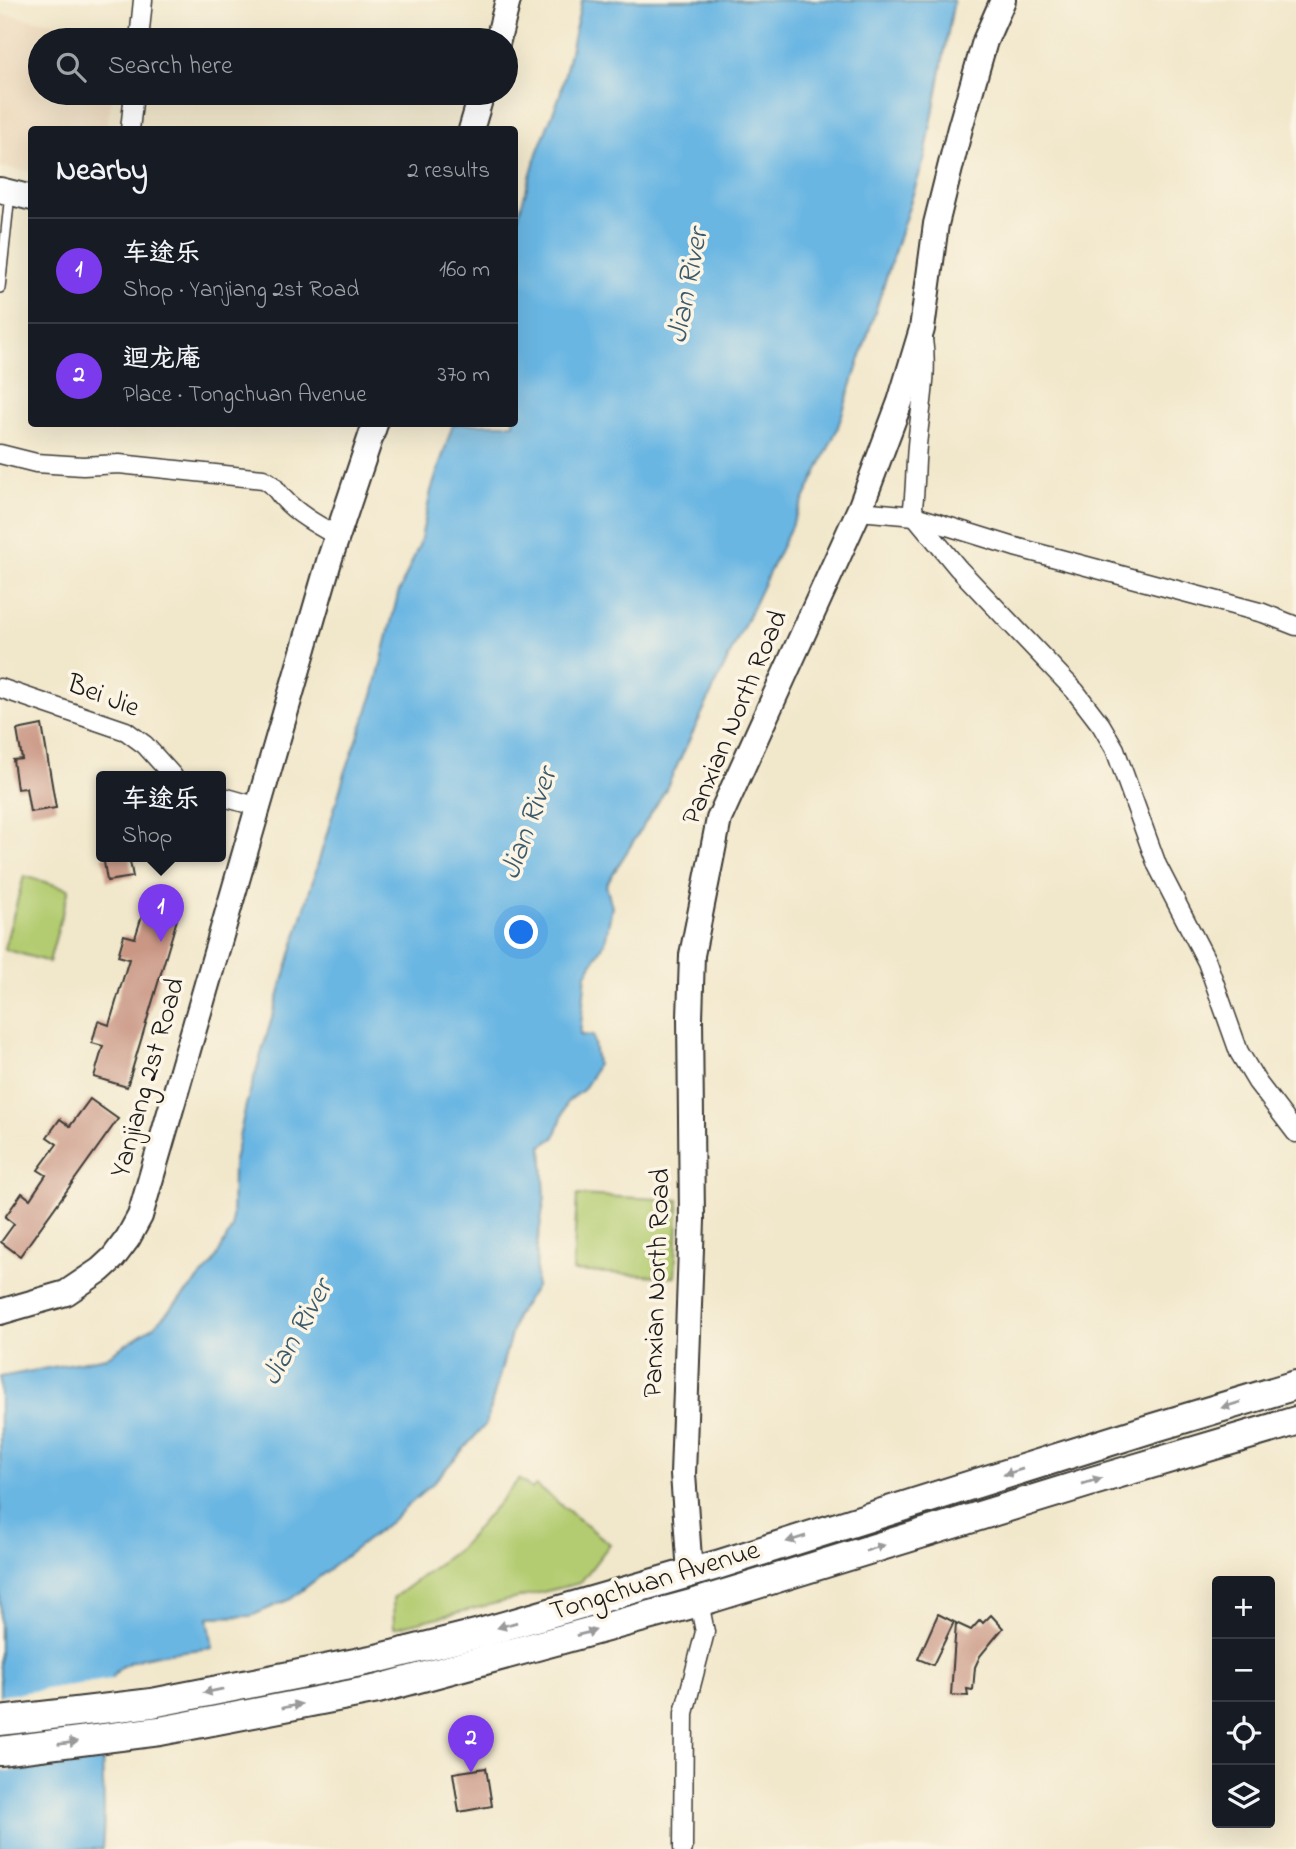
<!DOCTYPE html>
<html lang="en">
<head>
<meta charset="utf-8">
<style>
  :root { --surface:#171b24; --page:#20242c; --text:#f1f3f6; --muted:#9ea1a6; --line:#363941; --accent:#7c3aed }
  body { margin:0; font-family:"Indie Flower","LXGW WenKai TC",sans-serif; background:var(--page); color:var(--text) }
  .controls { position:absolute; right:21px; bottom:21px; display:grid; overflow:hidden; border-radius:7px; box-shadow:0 7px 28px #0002 }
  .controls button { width:63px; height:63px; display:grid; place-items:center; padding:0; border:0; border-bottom:2px solid var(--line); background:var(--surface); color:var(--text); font:35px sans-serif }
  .you { position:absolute; left:522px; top:933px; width:24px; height:24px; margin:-18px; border:5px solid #fff; border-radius:50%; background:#1a73e8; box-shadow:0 0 0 10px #1a73e833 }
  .badge { display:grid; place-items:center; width:46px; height:46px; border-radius:50%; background:var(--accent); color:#fff; font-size:23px; font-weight:700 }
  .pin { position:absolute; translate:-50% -58px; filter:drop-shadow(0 2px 4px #0008) }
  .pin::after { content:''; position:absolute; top:37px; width:24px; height:21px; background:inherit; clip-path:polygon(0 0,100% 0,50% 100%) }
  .popup { position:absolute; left:96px; top:771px; width:130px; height:91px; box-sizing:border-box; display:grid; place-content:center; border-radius:7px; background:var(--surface); filter:drop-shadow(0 2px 5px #0005); font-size:23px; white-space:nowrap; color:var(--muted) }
  .popup b { font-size:26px; color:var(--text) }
  .popup::after { content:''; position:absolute; left:50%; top:100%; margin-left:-14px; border:14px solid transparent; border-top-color:var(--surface) }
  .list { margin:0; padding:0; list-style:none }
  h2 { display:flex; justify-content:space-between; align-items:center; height:91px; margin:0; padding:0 28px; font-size:30px }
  h2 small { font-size:23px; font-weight:400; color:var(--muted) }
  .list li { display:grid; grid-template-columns:46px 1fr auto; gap:21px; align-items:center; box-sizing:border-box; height:105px; padding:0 28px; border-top:2px solid var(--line) }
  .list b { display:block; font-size:26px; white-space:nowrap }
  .list p { margin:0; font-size:23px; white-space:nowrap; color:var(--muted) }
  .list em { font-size:23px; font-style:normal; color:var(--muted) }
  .icon { flex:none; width:38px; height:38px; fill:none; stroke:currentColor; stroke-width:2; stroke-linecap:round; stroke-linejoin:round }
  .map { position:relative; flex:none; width:1296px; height:1849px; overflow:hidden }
  .search { position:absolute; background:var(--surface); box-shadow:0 7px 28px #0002; left:28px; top:28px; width:490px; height:77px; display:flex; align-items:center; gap:18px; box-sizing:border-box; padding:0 24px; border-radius:38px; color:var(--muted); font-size:26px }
  .panel { position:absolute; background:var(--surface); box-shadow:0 7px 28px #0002; left:28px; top:126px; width:490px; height:301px; border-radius:7px }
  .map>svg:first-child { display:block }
</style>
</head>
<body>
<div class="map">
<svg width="1296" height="1849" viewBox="0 0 1296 1849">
  <rect width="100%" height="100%" fill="#fcf5e5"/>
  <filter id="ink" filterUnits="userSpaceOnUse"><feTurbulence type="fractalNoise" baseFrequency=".0143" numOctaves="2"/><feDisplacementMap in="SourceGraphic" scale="14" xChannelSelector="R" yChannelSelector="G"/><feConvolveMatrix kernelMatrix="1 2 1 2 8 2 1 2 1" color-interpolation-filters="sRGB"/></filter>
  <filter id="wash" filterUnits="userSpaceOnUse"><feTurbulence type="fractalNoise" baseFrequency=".00686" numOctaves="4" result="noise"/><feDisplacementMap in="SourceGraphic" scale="28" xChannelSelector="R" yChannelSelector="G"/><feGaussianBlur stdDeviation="1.57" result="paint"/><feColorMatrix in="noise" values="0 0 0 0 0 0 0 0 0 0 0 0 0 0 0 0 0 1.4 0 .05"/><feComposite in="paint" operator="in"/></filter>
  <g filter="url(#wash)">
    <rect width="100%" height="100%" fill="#f1e7cb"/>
    <!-- built -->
    <path fill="#ecd8ba" d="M0 14 122 35V40H40V93H113L106 129 32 130 31 172 0 167Z"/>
    <!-- green -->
    <g fill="#b3cc71" stroke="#687446" stroke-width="2">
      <path d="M24 876 69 889 49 962 4 949Z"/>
      <path d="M577 1195 679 1200 675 1277 573 1271Z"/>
      <path d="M519 1479 532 1489 536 1485 610 1544 580 1583 394 1628 393 1598 461 1547Z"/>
    </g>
    <!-- water -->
    <path fill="#69b6e3" stroke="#426980" stroke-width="2" d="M582 0H954L925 157 837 430 665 791 606 885 612 907 605 942 586 974 580 1035 593 1036 597 1064 591 1078 583 1090 567 1102 555 1137 542 1146 545 1197 537 1246 536 1287 516 1316 486 1424 433 1483 390 1522 291 1599 251 1616 208 1617 213 1648C190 1651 135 1654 119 1669 94 1693 104 1778 104 1811 104 1824 103 1836 102 1849H0V1377L106 1357 154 1326 186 1293 213 1264 232 1228 233 1165 246 1105 344 776 374 692 398 594 420 543 431 491 453 424H514L515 227 537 153 560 95Z"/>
    <!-- pier -->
    <path fill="#f1e7cb" d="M118 1678 109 1696 105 1760 0 1772V1696Z"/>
    <g id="blocks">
      <!-- building -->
      <g fill="#ca9785">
        <path d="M42 725 56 808 30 812 26 788 17 789 13 760 22 759 17 730Z"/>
        <path d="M103 856H129L133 877 107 881Z"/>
        <path d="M145 906 178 916 127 1087 94 1077 103 1046 92 1043 98 1021 109 1025 129 959 118 956 124 935 135 938Z"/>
        <path d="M90 1099 118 1119 20 1256 1 1242 14 1224 5 1217 22 1193 30 1199 46 1175 38 1170 57 1144 47 1137 60 1119 70 1126Z"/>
        <path d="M938 1614 954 1622 933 1665 918 1659Z"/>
        <path d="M991 1615 1003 1628 980 1656 975 1667 973 1690 967 1689 968 1696 951 1695 956 1623 971 1630 980 1620 983 1623Z"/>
        <path d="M486 1768 492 1806 459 1812 453 1773Z"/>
      </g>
    </g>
  </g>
  <g filter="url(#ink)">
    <use href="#blocks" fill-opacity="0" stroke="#3c3a36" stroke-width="2"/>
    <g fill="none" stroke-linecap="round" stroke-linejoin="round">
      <!-- lane casing -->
      <g stroke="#3c3a36" stroke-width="12">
        <path id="lane" d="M0 288 10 194"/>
      </g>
      <!-- street casing -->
      <g stroke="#3c3a36" stroke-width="21">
        <g id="street">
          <path d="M139 40 143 0"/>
          <path d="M130 130 134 93"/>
          <path d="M923 339C928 372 921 404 918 436 915 459 916 483 913 507L915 516 958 568 1075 691 1101 725 1115 749 1157 865 1207 962 1239 1052 1257 1082 1296 1133"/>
          <path d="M0 454 36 463 83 466 119 464 263 479C274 483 276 491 283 498 297 514 319 526 337 536"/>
          <path d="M859 511 915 516 1015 547 1263 613 1296 626"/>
          <path d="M0 688 126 731 145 745 173 776"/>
          <path d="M220 796 259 807"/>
          <path d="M683 1849 684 1713 705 1632 699 1602"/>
        </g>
      </g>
      <!-- secondary casing -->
      <g stroke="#3c3a36" stroke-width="28">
        <g id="secondary">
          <path d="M498 40 508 0"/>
          <path d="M471 130 482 93"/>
          <path d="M0 190 32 198"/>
          <path d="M0 1312 66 1293 100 1270 113 1258 128 1238 140 1216 330 558 375 424"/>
          <path d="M690 1573 683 1474 692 1220 690 1018 692 955 719 819 861 506 900 402 922 329 936 224 960 128 985 41 1003 0"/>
        </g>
      </g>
      <!-- primary casing -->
      <g stroke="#3c3a36" stroke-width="32">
        <g id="primary">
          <path d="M0 1721 152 1703 376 1659 480 1633 717 1565 1146 1430 1296 1385"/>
          <path d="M0 1751 160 1731 378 1689 699 1602 1093 1481 1296 1421"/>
        </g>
      </g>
      <!-- lane -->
      <use href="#lane" stroke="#fff" stroke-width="9"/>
      <!-- street -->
      <use href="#street" stroke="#fff" stroke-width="18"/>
      <!-- secondary -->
      <use href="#secondary" stroke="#fff" stroke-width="24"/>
      <!-- primary -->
      <use href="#primary" stroke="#fff" stroke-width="28"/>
    </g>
    <!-- one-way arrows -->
    <defs><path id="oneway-solid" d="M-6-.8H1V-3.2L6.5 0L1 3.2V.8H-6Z" transform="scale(1.75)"/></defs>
    <g fill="#999">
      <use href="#oneway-solid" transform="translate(1231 1405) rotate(163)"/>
      <use href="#oneway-solid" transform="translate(1013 1472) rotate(163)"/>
      <use href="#oneway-solid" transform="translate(1092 1481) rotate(-17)"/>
      <use href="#oneway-solid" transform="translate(796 1539) rotate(163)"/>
      <use href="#oneway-solid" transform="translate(875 1548) rotate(-17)"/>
      <use href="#oneway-solid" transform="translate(507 1625) rotate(164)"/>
      <use href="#oneway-solid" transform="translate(586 1633) rotate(-15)"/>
      <use href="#oneway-solid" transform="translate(213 1691) rotate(169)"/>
      <use href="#oneway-solid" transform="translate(292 1706) rotate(-11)"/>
      <use href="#oneway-solid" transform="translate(68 1743) rotate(-7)"/>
    </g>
  </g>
  <g text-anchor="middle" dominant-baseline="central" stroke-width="7" stroke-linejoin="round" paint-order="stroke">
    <!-- street labels -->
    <g font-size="28" fill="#1c1c1c" stroke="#fcf5e5">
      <text transform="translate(103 697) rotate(21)">Bei Jie</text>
      <text transform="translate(736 718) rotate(-67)">Panxian North Road</text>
      <text transform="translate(149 1078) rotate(-74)">Yanjiang 2st Road</text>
      <text transform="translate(658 1283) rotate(-88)">Panxian North Road</text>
      <text transform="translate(655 1582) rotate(-17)">Tongchuan Avenue</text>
    </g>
    <!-- water labels -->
    <g font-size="30" font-style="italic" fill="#3b5a6c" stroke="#fcf5e5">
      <text transform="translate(689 286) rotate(-79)">Jian River</text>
      <text transform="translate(530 824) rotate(-70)">Jian River</text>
      <text transform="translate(298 1333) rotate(-61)">Jian River</text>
    </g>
  </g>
</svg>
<div class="controls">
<button>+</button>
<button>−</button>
<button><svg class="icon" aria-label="locate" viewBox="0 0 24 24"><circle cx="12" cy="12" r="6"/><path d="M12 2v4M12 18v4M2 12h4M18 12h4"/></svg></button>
<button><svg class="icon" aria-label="layers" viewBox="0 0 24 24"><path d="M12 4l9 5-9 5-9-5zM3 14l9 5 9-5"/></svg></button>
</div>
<div class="you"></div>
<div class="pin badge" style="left:161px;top:942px">1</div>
<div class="popup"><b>车途乐</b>Shop</div>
<div class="pin badge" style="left:471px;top:1773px">2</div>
<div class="search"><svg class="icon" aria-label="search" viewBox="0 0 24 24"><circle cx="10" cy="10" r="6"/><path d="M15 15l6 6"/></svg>Search here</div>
<section class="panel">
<h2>Nearby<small>2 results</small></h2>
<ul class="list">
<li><span class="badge">1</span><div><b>车途乐</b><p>Shop · Yanjiang 2st Road</p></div><em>160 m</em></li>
<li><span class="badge">2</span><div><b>迴龙庵</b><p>Place · Tongchuan Avenue</p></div><em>370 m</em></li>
</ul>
</section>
</div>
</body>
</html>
